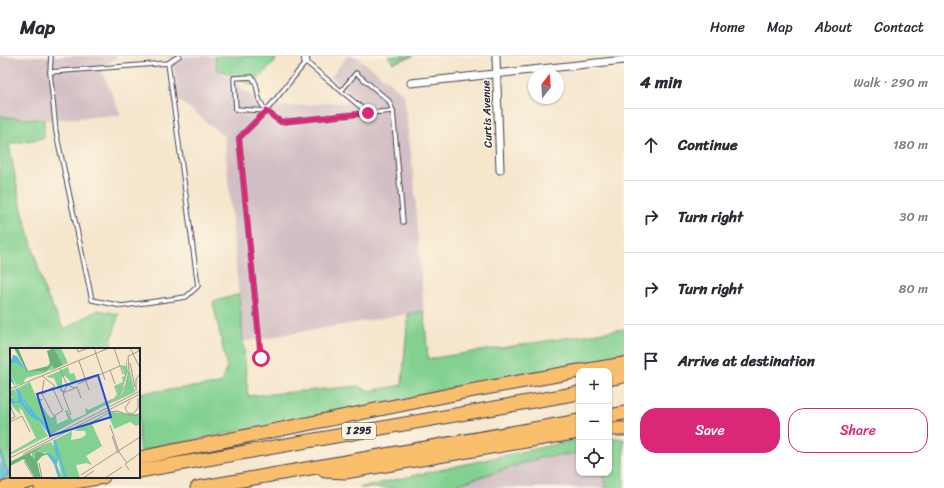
<!DOCTYPE html>
<html lang="en">
<head>
<meta charset="utf-8">
<style>
  :root { --surface:#fff; --page:#f7f7f7; --text:#2b2b33; --muted:#7c7c81; --line:#e1e1e2; --accent:#db2777 }
  body { margin:0; font-family:Sriracha,sans-serif; background:var(--page); color:var(--text) }
  .controls { position:absolute; right:12px; bottom:12px; display:grid; overflow:hidden; border-radius:8px; box-shadow:0 1px 3px #0004 }
  .controls button { width:36px; height:36px; display:grid; place-items:center; padding:0; border:0; border-bottom:1px solid var(--line); background:var(--surface); color:var(--text); font:20px sans-serif }
  .compass { position:absolute; left:528px; top:12px; width:36px; height:36px; border-radius:50%; background:var(--surface); box-shadow:0 1px 3px #0004; rotate:17deg }
  .stop { position:absolute; width:12px; height:12px; margin:-9px; border:3px solid #db2777; border-radius:50%; background:#fff }
  .stop.end { background:#db2777; border-color:#fff; box-shadow:0 1px 4px #0008 }
  .list { margin:0; padding:0; list-style:none }
  h2 { display:flex; justify-content:space-between; align-items:center; height:52px; margin:0; padding:0 16px; font-size:17px }
  h2 small { font-size:13px; font-weight:400; color:var(--muted) }
  .list li { display:grid; grid-template-columns:26px 1fr auto; gap:12px; align-items:center; box-sizing:border-box; height:72px; padding:0 16px; border-top:1px solid var(--line) }
  .list b { display:block; font-size:15px; white-space:nowrap }
  .list em { font-size:13px; font-style:normal; color:var(--muted) }
  .actions { display:flex; gap:8px; padding:12px 16px }
  .actions a { flex:1; padding:9px 0; border:1px solid var(--accent); border-radius:16px; text-align:center; font-size:14px; color:var(--accent) }
  .actions .main { background:var(--accent); color:#fff }
  .icon { flex:none; width:22px; height:22px; fill:none; stroke:currentColor; stroke-width:2; stroke-linecap:round; stroke-linejoin:round }
  .map { position:relative; flex:none; width:624px; height:432px; overflow:hidden }
  header { display:flex; align-items:center; gap:24px; box-sizing:border-box; height:56px; padding:0 20px; background:var(--surface); border-bottom:1px solid var(--line) }
  header strong { font-size:19px }
  nav { display:flex; gap:22px; margin-inline-start:auto; font-size:14px }
  main { display:flex }
  aside { flex:1; background:var(--surface) }
  .map>svg:first-child { display:block }
</style>
</head>
<body>
<header>
<strong>Map</strong>
<nav><a>Home</a><a>Map</a><a>About</a><a>Contact</a></nav>
</header>
<main>
<div class="map">
<svg width="624" height="432" viewBox="0 0 624 432">
  <rect width="100%" height="100%" fill="#fcf5e5"/>
  <filter id="ink" filterUnits="userSpaceOnUse"><feTurbulence type="fractalNoise" baseFrequency=".025" numOctaves="2"/><feDisplacementMap in="SourceGraphic" scale="8" xChannelSelector="R" yChannelSelector="G"/><feConvolveMatrix kernelMatrix="1 2 1 2 8 2 1 2 1" color-interpolation-filters="sRGB"/></filter>
  <filter id="wash" filterUnits="userSpaceOnUse"><feTurbulence type="fractalNoise" baseFrequency=".012" numOctaves="4" result="noise"/><feDisplacementMap in="SourceGraphic" scale="16" xChannelSelector="R" yChannelSelector="G"/><feGaussianBlur stdDeviation="0.9" result="paint"/><feColorMatrix in="noise" values="0 0 0 0 0 0 0 0 0 0 0 0 0 0 0 0 0 1.4 0 .05"/><feComposite in="paint" operator="in"/></filter>
  <g filter="url(#wash)">
    <rect width="100%" height="100%" fill="#f5e6cc"/>
    <!-- industrial -->
    <g fill="#d2bec4">
      <path d="M0 0H117L101 13 121 59 44 64 4 61 0 59Z"/>
      <path d="M165 0H215L217 13 266 52 358 45 331 21 347 0H356L404 38 414 125 424 255 243 286 224 80 179 44 173 4Z"/>
      <path d="M579 397V417H604L605 432H446L543 401Z"/>
    </g>
    <!-- green -->
    <g fill="#82d191" stroke="#527a66">
      <path d="M215 0H276L275 6 252 29 217 13Z"/>
      <path d="M388 0H413L393 7Z"/>
      <path d="M0 59 4 61 44 64V82L9 88 20 146 45 236 64 273 98 254 119 258 109 293H11V420L5 421 9 417 5 411 0 390Z"/>
      <path d="M239 238 248 340 358 330 370 335 402 329 408 258 424 255 428 303 624 273V300L139 395V337L220 328 227 311 213 246Z"/>
      <path d="M609 381 624 383V432H605L604 417H609Z"/>
      <path d="M579 383V397L543 401 446 432H358Z"/>
    </g>
    <!-- water -->
    <path fill="#58bed6" stroke="#3d7088" d="M0 390 5 411 9 417 4 424 7 432H0Z"/>
  </g>
  <g filter="url(#ink)">
    <g fill="none" stroke-linecap="round" stroke-linejoin="round">
      <!-- service casing -->
      <g stroke="#423f51" stroke-width="5.5">
        <g id="service">
          <path d="M51 0 50 16 168 7 179 0"/>
          <path d="M50 16 56 76 92 244 122 250 186 241 198 230 168 7"/>
          <path d="M342 34 356 17 389 45 393 55"/>
          <path d="M368 57 393 55 403 166"/>
          <path d="M261 302 239 82 266 55 306 6 368 57 281 66C273 60 264 55 260 45 256 37 259 29 252 21L234 22 236 53 266 55"/>
        </g>
      </g>
      <!-- minor casing -->
      <g stroke="#423f51" stroke-width="9">
        <g id="minor">
          <path d="M305 0 306 6"/>
          <path d="M496 0 500 114"/>
          <path d="M411 27 624 4"/>
        </g>
      </g>
      <!-- motorway casing -->
      <g stroke="#423f51" stroke-width="15">
        <g id="motorway">
          <path d="M582 315 624 308"/>
          <path d="M609 323 624 320"/>
          <path d="M609 360 624 357"/>
          <path d="M609 373H624"/>
          <path d="M139 402 464 336 579 315"/>
          <path d="M139 415 579 337"/>
          <path d="M325 415 345 416 579 376"/>
          <path d="M5 432 47 421"/>
          <path d="M41 432 103 421"/>
          <path d="M197 432 579 365"/>
        </g>
      </g>
      <!-- service -->
      <use href="#service" stroke="#fff" stroke-width="3.5"/>
      <!-- minor -->
      <use href="#minor" stroke="#fff" stroke-width="7"/>
      <!-- motorway -->
      <use href="#motorway" stroke="#f9bf6d" stroke-width="13"/>
    </g>
  </g>
  <g fill="none" stroke-linecap="round" stroke-linejoin="round" filter="url(#ink)">
    <!-- route -->
    <path stroke="#db2777" stroke-width="5" d="M261 302 239 82 266 55 281 66 368 57"/>
  </g>
  <g text-anchor="middle" dominant-baseline="central" stroke-width="3" stroke-linejoin="round" paint-order="stroke">
    <!-- shield labels -->
    <rect fill="#fcf5e5" stroke="#63616e" stroke-width="1" x="342" y="367" width="34" height="16" rx="3"/>
    <g font-size="10" font-weight="bold" fill="#22223b">
      <text x="359" y="375">I 295</text>
    </g>
    <!-- street labels -->
    <g font-size="11" fill="#22223b" stroke="#fcf5e5">
      <text transform="translate(487 58) rotate(-92)">Curtis Avenue</text>
    </g>
  </g>
  <!-- overview -->
  <g transform="translate(10 292)">
    <rect width="130" height="130" fill="#f5e6cc"/>
    <path d="M44 0H51L58 15 50 18 53 17ZM116 9 118 24 111 45 101 54 40 87 33 72 14 56 11 43 7 40 20 34 27 51H33L30 54 38 67 41 70 46 67 47 76 58 71 55 63 57 62 62 72 76 66 75 59 78 62 104 50 107 46 104 38 113 34 112 29 115 28 111 17 116 18ZM0 15H6L19 24 35 23 42 17 44 20 34 25 16 30 13 35 6 37 0 24ZM58 19 60 26 64 25 67 33 61 34 55 28 52 29V41L48 40 44 30 36 29ZM120 23 125 44 102 55 113 44ZM5 41 8 52 6 54 3 52 2 56 10 55 29 73 38 88 0 107V105L26 90 12 62 9 60 11 67 2 58 0 50H3L0 48V43ZM104 64 130 67V76L126 78 120 74 104 81 98 66 92 69 82 76 92 98 76 108 82 117 76 115 66 117 70 130H52L44 92 62 83 61 92 71 90 76 87 75 83H64L97 65ZM41 94 46 101 47 113 35 104 24 108 25 111 22 110V104Z" fill="#82d191"/>
    <path d="M4 0H8L18 23 38 18 40 15 37 3 44 0 53 17 40 23 44 20 42 17 36 23 17 24ZM43 92 20 106 24 111 26 104 39 106 32 108 27 114 31 130H25L14 111 0 118V114Z" fill="#69b37b"/>
    <path d="M3 7 7 8 16 22 6 15H0ZM0 24 6 40 11 43 14 56 33 72 40 87 43 92H46L49 107 47 117 52 130H48L44 116 36 105H40L47 113 43 92 29 73 21 69 10 55 2 56 0 48 6 54 8 52 5 38 0 32Z" fill="#58bed6"/>
    <path fill="none" stroke="#58bed6" stroke-width="2" d="M13 51 27 69M47 100 56 130"/>
    <path fill="none" stroke="#a19892" stroke-width="1" d="M67 0 68 4 78 0M84 0 95 32M104 0 113 26M120 0 130 20M118 8 129 3 128 0M69 13 79 42M120 15 125 39M50 21 57 37M100 22 105 36M32 28 45 38 32 46 34 32M68 36 110 18M57 37 53 46 61 67M65 40 67 39 71 50M0 41 99 0M54 43 50 41 52 44H56L65 40 57 37M126 43V31L130 26M32 46 43 67H46L53 62 43 41M120 53 115 60 118 65 123 66 128 60V50M0 57 5 69 0 71M96 58 107 50 116 37 119 23 118 8M98 64 107 63 121 68 130 66M0 74 12 68 20 84M100 77 109 104M102 88 108 105M109 104 117 115M13 106 130 46M0 110 130 43M14 113 24 130M29 115 32 130M119 122 115 116 130 105M71 127 130 89M73 130 84 123M95 130 112 119"/>
    <path fill="#1d4ed8" fill-opacity="0.15" stroke="#1d4ed8" stroke-width="2" d="M88 27 101 69 40 88 27 46Z"/>
    <rect width="130" height="130" fill="none" stroke="#22223b" stroke-width="2"/>
  </g>
</svg>
<div class="controls">
<button>+</button>
<button>−</button>
<button><svg class="icon" aria-label="locate" viewBox="0 0 24 24"><circle cx="12" cy="12" r="6"/><path d="M12 2v4M12 18v4M2 12h4M18 12h4"/></svg></button>
</div>
<svg class="compass" viewBox="-18 -18 36 36"><path d="M0-13l5 13h-10z" fill="#e53935"/><path d="M0 13l5-13h-10z" fill="#7c7c81"/></svg>
<div class="stop" style="left:261px;top:302px"></div>
<div class="stop end" style="left:368px;top:57px"></div>
</div>
<aside>
<h2>4 min<small>Walk · 290 m</small></h2>
<ul class="list">
<li><svg class="icon" aria-label="ahead" viewBox="0 0 24 24"><path d="M12 20V5M6 11l6-6 6 6"/></svg><div><b>Continue</b></div><em>180 m</em></li>
<li><svg class="icon" aria-label="right" viewBox="0 0 24 24"><path d="M7 20v-9h11M14 6l5 5-5 5"/></svg><div><b>Turn right</b></div><em>30 m</em></li>
<li><svg class="icon" aria-label="right" viewBox="0 0 24 24"><path d="M7 20v-9h11M14 6l5 5-5 5"/></svg><div><b>Turn right</b></div><em>80 m</em></li>
<li><svg class="icon" aria-label="arrive" viewBox="0 0 24 24"><path d="M6 21V4h12l-3 4 3 4H6"/></svg><div><b>Arrive at destination</b></div></li>
</ul>
<div class="actions"><a class="main">Save</a><a>Share</a></div>
</aside>
</main>
</body>
</html>
